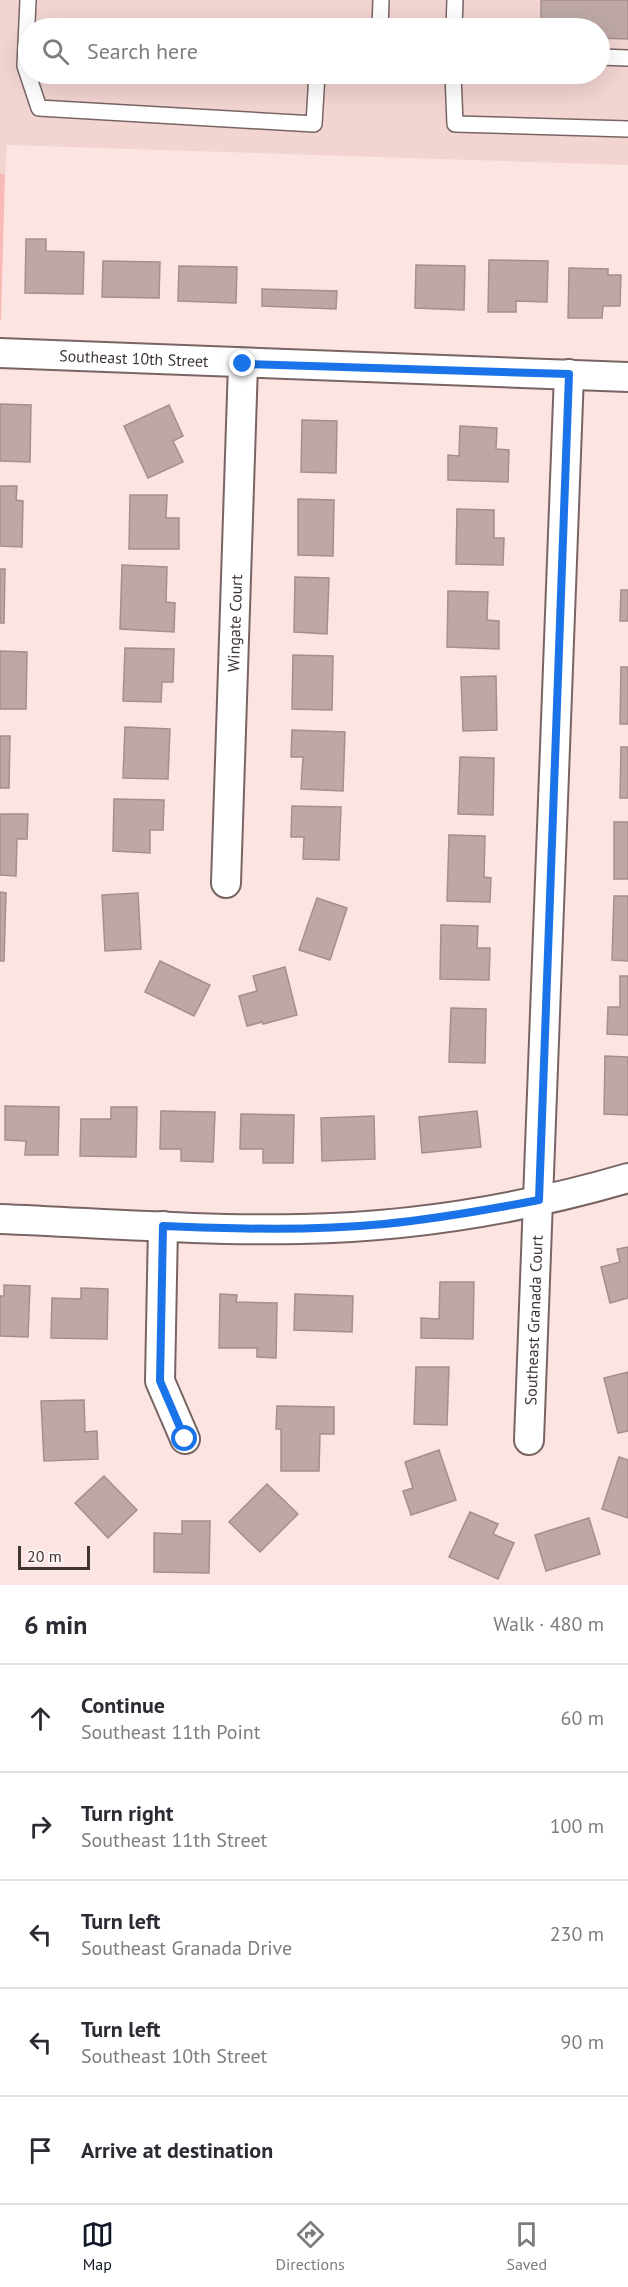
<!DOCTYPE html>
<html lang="en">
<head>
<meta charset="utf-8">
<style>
  :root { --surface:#fff; --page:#f7f7f7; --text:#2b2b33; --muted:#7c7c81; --line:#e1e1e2; --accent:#111827 }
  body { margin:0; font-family:"PT Sans",sans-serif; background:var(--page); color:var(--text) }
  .scale { position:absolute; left:18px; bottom:15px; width:72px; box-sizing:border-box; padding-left:6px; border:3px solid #3e3534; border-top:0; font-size:16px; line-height:21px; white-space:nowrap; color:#3e3534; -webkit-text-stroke:4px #fef5f4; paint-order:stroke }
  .stop { position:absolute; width:18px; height:18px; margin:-14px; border:4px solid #1a73e8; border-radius:50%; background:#fff }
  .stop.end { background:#1a73e8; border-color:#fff; box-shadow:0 2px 6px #0008 }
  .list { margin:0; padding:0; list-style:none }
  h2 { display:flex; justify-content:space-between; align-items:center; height:78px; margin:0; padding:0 24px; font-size:26px }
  h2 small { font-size:20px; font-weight:400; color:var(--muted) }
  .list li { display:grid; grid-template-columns:39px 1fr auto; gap:18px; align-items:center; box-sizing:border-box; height:108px; padding:0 24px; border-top:2px solid var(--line) }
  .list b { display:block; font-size:22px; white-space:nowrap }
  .list p { margin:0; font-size:20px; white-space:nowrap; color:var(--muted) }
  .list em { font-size:20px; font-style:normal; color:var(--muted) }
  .icon { flex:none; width:33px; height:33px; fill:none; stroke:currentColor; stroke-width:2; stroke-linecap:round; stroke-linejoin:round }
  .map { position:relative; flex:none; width:628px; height:1585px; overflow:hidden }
  .search { position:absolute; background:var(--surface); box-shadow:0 6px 24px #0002; left:18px; right:18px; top:18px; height:66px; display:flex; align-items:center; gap:15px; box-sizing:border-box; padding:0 21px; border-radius:33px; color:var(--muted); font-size:22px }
  .sheet { height:618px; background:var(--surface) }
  nav { display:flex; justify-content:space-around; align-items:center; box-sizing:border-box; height:84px; border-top:2px solid var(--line); background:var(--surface); font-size:16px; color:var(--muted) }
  nav a { display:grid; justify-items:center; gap:3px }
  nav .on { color:var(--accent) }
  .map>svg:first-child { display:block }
</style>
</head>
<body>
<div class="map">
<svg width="628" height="1585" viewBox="0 0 628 1585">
  <rect width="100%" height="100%" fill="#fbe4e2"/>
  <!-- built -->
  <path fill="#f2d4d1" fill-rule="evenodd" d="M0 0H628V165L7 145 5 174H0ZM28 28H600V74H28Z"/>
  <!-- park -->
  <path fill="#f9b9b5" d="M0 174H5L1 320H0Z"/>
  <!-- building -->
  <g fill="#bda8a6" stroke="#a48f8e" stroke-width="1.5">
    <path d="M541 0H628V39L600 38V28H541Z"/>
    <path d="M26 239H46V251L84 252 83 294 25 293Z"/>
    <path d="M489 260 548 261 547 302 516 301V312H488Z"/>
    <path d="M103 261 160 262 159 298 102 297Z"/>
    <path d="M416 265 465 266 464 310 415 308Z"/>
    <path d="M179 266 237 267 236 303 178 301Z"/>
    <path d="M569 268 608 269V275H621L620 306H603L602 318H568Z"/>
    <path d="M262 289 337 291 336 309 262 306Z"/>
    <path d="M0 404 31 405 30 462 0 461Z"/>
    <path d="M169 405 183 436 173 441 183 462 148 478 124 426Z"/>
    <path d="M302 420 337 421 336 473 301 472Z"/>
    <path d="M460 426 497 428 496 449 509 450 508 482 448 480V455L459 456Z"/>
    <path d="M0 486H17L16 500 23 501 22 547 0 546Z"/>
    <path d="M130 495H167L166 518H179V549H129Z"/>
    <path d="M298 499 334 500 333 556 298 555Z"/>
    <path d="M457 509 494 510V538H504L503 565 456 564Z"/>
    <path d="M122 565 167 567 166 602 175 603 174 632 120 629Z"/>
    <path d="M0 569H5L4 623H0Z"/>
    <path d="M295 577 329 578 327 634 294 632Z"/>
    <path d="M621 590H628V621H620Z"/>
    <path d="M448 591 488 592 487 620 499 621V649L447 647Z"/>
    <path d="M125 648 174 649 173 682H162L161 702 123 701Z"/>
    <path d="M0 651 27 652 26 709H0Z"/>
    <path d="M293 655 333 656 332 710 292 709Z"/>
    <path d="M621 667H628V724H620Z"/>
    <path d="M496 676 497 730 463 731 461 677Z"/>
    <path d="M125 727 170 729 168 779 123 778Z"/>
    <path d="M292 730 345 732 343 791 301 789 303 757H291Z"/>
    <path d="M0 736H10L9 788H0Z"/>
    <path d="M621 747H628V798H620Z"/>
    <path d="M460 757 494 758 493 815 458 814Z"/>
    <path d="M114 799 164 800 163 830H150V853L113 851Z"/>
    <path d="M292 806 341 807 339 860 303 859 304 837H291Z"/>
    <path d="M0 814H28L27 839H17L16 876 0 875Z"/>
    <rect x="614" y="822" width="14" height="57"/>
    <path d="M449 835 485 836 484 877 491 878 490 902 447 901Z"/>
    <path d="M0 892 6 893 4 961H0Z"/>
    <path d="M138 893 141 949 105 951 102 895Z"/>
    <path d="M614 896H628V961L612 960Z"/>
    <path d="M317 898 347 908 330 960 299 950Z"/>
    <path d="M441 925 478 926 477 948H490L489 980 440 979Z"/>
    <path d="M160 961 210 985 194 1016 145 992Z"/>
    <path d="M285 967 297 1015 263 1024 262 1022 247 1026 239 996 257 991 253 976Z"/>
    <path d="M620 976H628V1035L607 1034 608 1007H620Z"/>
    <path d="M451 1008 486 1009 485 1063 449 1062Z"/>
    <path d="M605 1056 628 1057V1115L604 1114Z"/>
    <path d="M5 1106 59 1107 58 1155H25L26 1141 5 1140Z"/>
    <path d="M111 1107H137L136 1157 80 1156 81 1119H111Z"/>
    <path d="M161 1111 215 1112 213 1162 181 1161V1149H160Z"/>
    <path d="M477 1111 481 1147 422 1153 419 1117Z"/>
    <path d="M241 1114 294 1115 293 1163H263V1149H240Z"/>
    <path d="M374 1116 375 1159 322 1161 321 1118Z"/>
    <path d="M628 1247V1298L610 1303 601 1267 620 1262 617 1249Z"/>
    <path d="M440 1282H474L473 1339 421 1338V1318L439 1319Z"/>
    <path d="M4 1285 30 1286 28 1337 0 1336V1296H4Z"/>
    <path d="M81 1288 108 1289 107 1339 51 1338 52 1298 81 1299Z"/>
    <path d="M220 1294 237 1295 236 1302 277 1303 276 1358 257 1357V1348H219Z"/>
    <path d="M295 1294 353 1296 352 1332 294 1330Z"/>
    <path d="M416 1367H449L447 1425 414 1424Z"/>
    <path d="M628 1372V1431L618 1433 604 1378Z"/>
    <path d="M84 1400 85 1432 97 1431 98 1459 44 1461 41 1401Z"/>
    <path d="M277 1406 334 1407V1434H320L319 1471H281V1429H276Z"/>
    <path d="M439 1450 456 1500 411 1515 403 1491 413 1488 405 1462Z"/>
    <path d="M619 1457 628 1460V1518L602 1509Z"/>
    <path d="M104 1476 137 1510 108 1538 75 1503Z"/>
    <path d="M267 1484 298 1514 260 1552 229 1522Z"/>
    <path d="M470 1512 498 1524 493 1534 514 1543 498 1579 449 1557Z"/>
    <path d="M589 1518 600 1554 546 1571 535 1535Z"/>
    <path d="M182 1521H210L209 1573 154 1572V1533L182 1534Z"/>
  </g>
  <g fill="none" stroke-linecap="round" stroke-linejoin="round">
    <!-- lane casing -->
    <g stroke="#786563" stroke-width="18">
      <g id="lane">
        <path d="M28 0 25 66 39 108 314 124 317 74"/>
        <path d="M380 28 381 0"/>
        <path d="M454 28 455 0"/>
        <path d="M600 57 628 58"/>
        <path d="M453 74 455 124 628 129"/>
      </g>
    </g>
    <!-- street casing -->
    <g stroke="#786563" stroke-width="32">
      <g id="street">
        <path id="s1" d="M0 353 628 377"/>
        <path id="s2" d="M226 883 243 364"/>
        <path d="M0 1219C100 1223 200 1231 300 1229 411 1227 522 1209 628 1178"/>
        <path d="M163 1226 160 1381 185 1439"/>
        <path id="s3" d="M529 1440 569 374"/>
      </g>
    </g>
    <!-- lane -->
    <use href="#lane" stroke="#fff" stroke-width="15"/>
    <!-- street -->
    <use href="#street" stroke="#fff" stroke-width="28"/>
  </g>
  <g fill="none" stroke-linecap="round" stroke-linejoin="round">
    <!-- route -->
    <path stroke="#1a73e8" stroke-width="8" d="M185 1439 160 1381 163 1226C237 1229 311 1231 384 1224 436 1219 487 1210 539 1200L569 374 243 364"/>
  </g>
  <g text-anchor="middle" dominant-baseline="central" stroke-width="4.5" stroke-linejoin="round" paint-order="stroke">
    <!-- street labels -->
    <g font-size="16" fill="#3e3534" stroke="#fef5f4">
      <text stroke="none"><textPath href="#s1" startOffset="134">Southeast 10th Street</textPath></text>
      <text stroke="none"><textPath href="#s2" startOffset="260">Wingate Court</textPath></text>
      <text stroke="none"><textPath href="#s3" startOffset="120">Southeast Granada Court</textPath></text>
    </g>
  </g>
</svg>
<div class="scale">20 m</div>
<div class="stop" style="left:185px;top:1439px"></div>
<div class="stop end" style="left:243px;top:364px"></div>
<div class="search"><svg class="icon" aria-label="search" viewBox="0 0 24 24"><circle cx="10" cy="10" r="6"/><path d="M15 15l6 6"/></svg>Search here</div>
</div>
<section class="sheet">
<h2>6 min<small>Walk · 480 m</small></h2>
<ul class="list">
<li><svg class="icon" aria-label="ahead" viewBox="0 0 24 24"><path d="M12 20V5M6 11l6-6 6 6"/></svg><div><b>Continue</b><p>Southeast 11th Point</p></div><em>60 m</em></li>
<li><svg class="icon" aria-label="right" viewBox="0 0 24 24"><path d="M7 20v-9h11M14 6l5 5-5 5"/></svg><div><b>Turn right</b><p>Southeast 11th Street</p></div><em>100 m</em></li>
<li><svg class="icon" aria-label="left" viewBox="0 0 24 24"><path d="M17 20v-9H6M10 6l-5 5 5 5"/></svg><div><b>Turn left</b><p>Southeast Granada Drive</p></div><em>230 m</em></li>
<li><svg class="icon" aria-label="left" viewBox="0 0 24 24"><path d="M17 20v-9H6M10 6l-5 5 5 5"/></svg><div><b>Turn left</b><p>Southeast 10th Street</p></div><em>90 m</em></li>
<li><svg class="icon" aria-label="arrive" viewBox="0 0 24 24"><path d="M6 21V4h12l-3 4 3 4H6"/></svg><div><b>Arrive at destination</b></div></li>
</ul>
</section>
<nav>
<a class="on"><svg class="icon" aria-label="map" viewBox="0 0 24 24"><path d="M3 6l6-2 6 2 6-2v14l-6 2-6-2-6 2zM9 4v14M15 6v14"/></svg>Map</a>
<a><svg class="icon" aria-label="directions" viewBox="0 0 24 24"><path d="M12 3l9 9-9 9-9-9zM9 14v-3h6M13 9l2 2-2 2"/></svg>Directions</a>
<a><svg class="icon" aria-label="saved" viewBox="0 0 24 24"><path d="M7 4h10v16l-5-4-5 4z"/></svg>Saved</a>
</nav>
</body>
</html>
